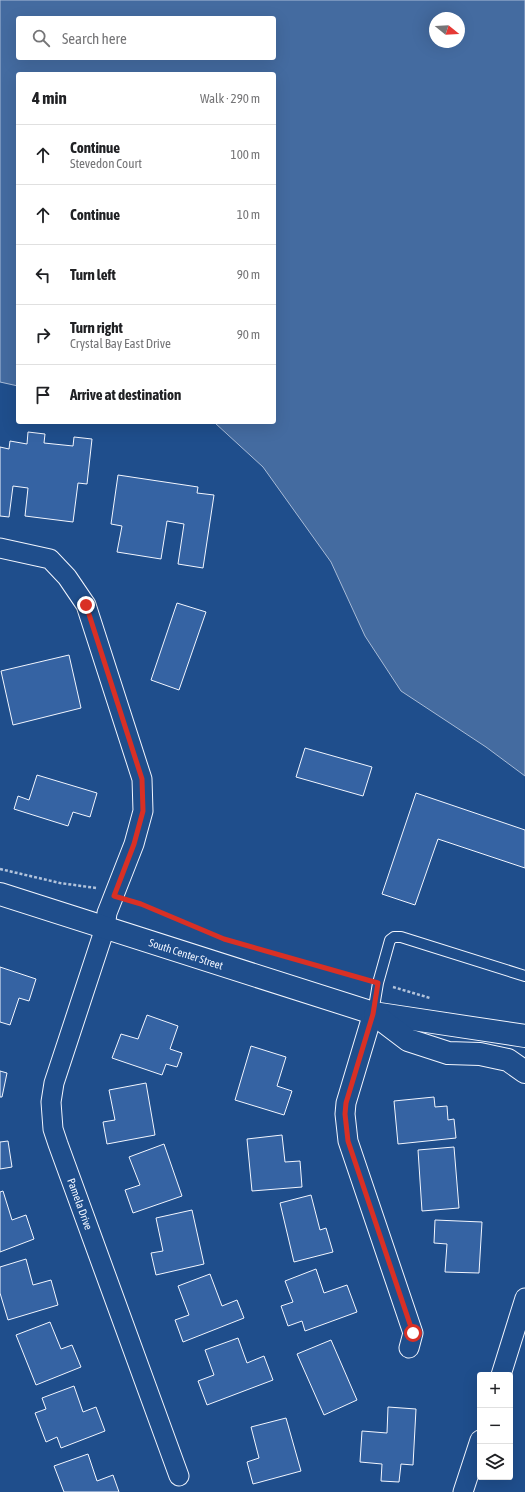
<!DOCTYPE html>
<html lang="en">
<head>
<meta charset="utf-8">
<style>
  :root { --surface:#fff; --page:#f2f2f2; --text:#202124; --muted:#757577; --line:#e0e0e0 }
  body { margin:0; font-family:"Asap Condensed",sans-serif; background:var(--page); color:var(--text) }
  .controls { position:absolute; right:12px; bottom:12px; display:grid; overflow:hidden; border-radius:4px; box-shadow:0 4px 16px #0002 }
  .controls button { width:36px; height:36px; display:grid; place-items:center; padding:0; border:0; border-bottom:1px solid var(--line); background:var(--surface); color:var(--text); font:20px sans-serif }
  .compass { position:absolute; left:429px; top:12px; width:36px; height:36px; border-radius:50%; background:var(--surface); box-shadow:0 4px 16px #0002; rotate:108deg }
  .stop { position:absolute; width:12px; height:12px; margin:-9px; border:3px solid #d93025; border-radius:50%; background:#fff }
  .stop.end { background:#d93025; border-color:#fff; box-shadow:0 1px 4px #0008 }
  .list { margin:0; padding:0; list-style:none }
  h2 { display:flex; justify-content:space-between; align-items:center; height:52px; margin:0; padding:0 16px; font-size:17px }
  h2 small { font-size:13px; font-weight:400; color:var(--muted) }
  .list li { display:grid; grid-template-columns:26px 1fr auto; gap:12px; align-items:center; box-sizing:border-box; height:60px; padding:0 16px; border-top:1px solid var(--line) }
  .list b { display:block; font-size:15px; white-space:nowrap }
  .list p { margin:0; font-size:13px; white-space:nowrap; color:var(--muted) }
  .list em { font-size:13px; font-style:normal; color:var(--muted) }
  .icon { flex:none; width:22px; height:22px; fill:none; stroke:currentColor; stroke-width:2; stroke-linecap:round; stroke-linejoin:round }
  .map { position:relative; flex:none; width:525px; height:1492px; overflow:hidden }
  .search { position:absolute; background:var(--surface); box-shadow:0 4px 16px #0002; left:16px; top:16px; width:260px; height:44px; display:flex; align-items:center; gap:10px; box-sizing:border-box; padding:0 14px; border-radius:4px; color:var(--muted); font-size:15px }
  .panel { position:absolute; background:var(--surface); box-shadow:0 4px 16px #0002; left:16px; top:72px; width:260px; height:352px; border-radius:4px }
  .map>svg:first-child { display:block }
</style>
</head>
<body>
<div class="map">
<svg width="525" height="1492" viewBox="0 0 525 1492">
  <rect width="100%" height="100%" fill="#1f4e8c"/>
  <!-- water -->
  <path fill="#446ba0" stroke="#a8bbd7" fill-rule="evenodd" d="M0 0H525V776L486 747 401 691 365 636 331 562 263 467 215 423 209 422H274V74H18V386L0 382ZM18 18H274V58H18ZM435 18H459V42H435Z"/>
  <!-- building -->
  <g fill="#3563a3" stroke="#f2f6ff">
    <path d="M28 432 45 434 44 443 73 446 74 437 92 439 87 484 78 483 73 522 25 516 28 488 13 486 9 517 0 516V447L9 449 10 441 27 444Z"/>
    <path d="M118 475 198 487 197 493 214 495 203 568 178 564 184 524 167 521 161 559 117 552 122 526 111 524Z"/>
    <path d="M177 603 206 612 179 690 151 680Z"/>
    <path d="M69 655 81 708 13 725 1 671Z"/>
    <path d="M305 748 372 767 363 796 296 777Z"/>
    <path d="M37 775 97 793 90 817 73 812 68 826 14 809 18 796 29 800Z"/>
    <path d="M416 793 525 830V868L438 839 415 905 382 894Z"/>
    <path d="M0 967 36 979 29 1001 19 998 10 1025 0 1022Z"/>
    <path d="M147 1015 178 1026 170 1049 182 1053 177 1067 166 1064 162 1075 112 1058 121 1034 138 1039Z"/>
    <path d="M251 1046 286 1057 277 1086 292 1091 284 1115 235 1100Z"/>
    <path d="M0 1071 7 1073 2 1097H0Z"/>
    <path d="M146 1083 155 1135 107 1144 103 1122 115 1120 109 1090Z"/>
    <path d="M434 1097 435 1107 447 1106 448 1120 454 1119 456 1138 398 1144 394 1101Z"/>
    <path d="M282 1135 285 1162 300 1161 302 1187 252 1191 247 1139Z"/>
    <path d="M8 1141 12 1167 0 1169V1142Z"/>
    <path d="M164 1144 182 1196 133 1213 125 1190 140 1185 129 1157Z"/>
    <path d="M454 1147 459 1208 422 1211 418 1150Z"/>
    <path d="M3 1191 12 1220 26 1215 34 1239 0 1252V1192Z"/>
    <path d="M311 1195 320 1230 326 1228 333 1252 294 1262 280 1203Z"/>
    <path d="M192 1210 204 1264 156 1275 151 1253 163 1251 156 1218Z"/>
    <path d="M435 1220 482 1222 479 1273 445 1272 447 1244 434 1243Z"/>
    <path d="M26 1259 33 1285 51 1280 58 1305 8 1320 0 1293V1267Z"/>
    <path d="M316 1269 324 1293 347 1285 357 1312 305 1331 302 1321 288 1326 281 1306 293 1302 285 1281Z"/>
    <path d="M210 1274 222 1306 237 1300 244 1318 183 1342 175 1320 189 1315 178 1286Z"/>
    <path d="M50 1322 61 1349 72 1345 81 1367 36 1385 16 1335Z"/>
    <path d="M238 1338 247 1363 264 1356 273 1380 207 1405 198 1381 214 1375 205 1350Z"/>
    <path d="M331 1340 357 1400 324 1415 297 1354Z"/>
    <path d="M74 1386 83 1412 96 1407 105 1431 61 1448 57 1437 46 1442 35 1413 46 1409 42 1398Z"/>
    <path d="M388 1407 416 1409 413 1465 401 1464 399 1482 381 1481 382 1464 360 1462 362 1431 387 1433Z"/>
    <path d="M286 1418 301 1471 253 1484 247 1462 259 1458 251 1427Z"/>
    <path d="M88 1454 97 1481 113 1475 119 1492H64L54 1466Z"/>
  </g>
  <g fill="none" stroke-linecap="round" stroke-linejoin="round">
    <!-- service casing -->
    <g stroke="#f2f6ff" stroke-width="12">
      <path id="service" d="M373 1013 378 983 390 940 394 937H401L525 976"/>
    </g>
    <!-- minor casing -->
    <g stroke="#f2f6ff" stroke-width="21">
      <g id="minor">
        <path d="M0 548 50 559 67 577 86 605 142 779 143 811 134 844 107 913 105 928 54 1083 51 1102 53 1129 58 1144 179 1476"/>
        <path d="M373 1013 346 1103 345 1114 348 1141 413 1333 409 1348"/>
        <path d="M501 1375 525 1298"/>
        <path d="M463 1492 480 1440"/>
      </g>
    </g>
    <!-- secondary casing -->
    <g stroke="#f2f6ff" stroke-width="24">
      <g id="secondary">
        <path d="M0 894 373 1013 525 1036"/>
        <path d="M375 1015 408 1040 448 1053 480 1054 508 1060 525 1072"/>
      </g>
    </g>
    <!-- path -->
    <g stroke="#b3c4dc" stroke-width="2.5" stroke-dasharray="3 2" stroke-linecap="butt">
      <path d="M0 869 60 883 96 888"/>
      <path d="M133 901 224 939 363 979"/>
      <path d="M393 987 430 998"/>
    </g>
    <!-- service -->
    <use href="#service" stroke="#1f4e8c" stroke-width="10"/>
    <!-- minor -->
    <use href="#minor" stroke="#1f4e8c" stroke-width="19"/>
    <!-- secondary -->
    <use href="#secondary" stroke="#1f4e8c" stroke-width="22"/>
  </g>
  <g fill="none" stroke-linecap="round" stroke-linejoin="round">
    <!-- route -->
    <path stroke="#d93025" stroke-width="5" d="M86 605 142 779 143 811 134 844 114 896 141 904 224 939 378 983 373 1014 346 1103 345 1114 348 1141 413 1333"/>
  </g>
  <g text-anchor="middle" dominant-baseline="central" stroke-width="3" stroke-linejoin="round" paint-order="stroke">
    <!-- street labels -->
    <g font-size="11" fill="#f2f6ff" stroke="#1f4e8c">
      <text transform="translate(186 954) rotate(18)">South Center Street</text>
      <text transform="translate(80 1204) rotate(70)">Pamela Drive</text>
    </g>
  </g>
</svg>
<div class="controls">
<button>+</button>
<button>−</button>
<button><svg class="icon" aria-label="layers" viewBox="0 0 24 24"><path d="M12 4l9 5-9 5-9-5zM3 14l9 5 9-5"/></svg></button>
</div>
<svg class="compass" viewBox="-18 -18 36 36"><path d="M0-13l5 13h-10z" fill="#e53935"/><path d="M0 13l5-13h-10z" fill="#757577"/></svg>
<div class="stop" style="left:413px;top:1333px"></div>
<div class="stop end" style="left:86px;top:605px"></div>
<div class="search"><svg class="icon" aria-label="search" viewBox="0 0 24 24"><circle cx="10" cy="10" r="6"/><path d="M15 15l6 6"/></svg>Search here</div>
<section class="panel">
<h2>4 min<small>Walk · 290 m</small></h2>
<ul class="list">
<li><svg class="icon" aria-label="ahead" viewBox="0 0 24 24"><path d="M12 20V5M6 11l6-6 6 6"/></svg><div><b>Continue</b><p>Stevedon Court</p></div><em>100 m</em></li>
<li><svg class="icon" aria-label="ahead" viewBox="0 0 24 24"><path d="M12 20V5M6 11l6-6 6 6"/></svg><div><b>Continue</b></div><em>10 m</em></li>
<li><svg class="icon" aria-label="left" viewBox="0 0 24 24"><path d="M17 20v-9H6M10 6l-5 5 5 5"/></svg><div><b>Turn left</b></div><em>90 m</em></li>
<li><svg class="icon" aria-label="right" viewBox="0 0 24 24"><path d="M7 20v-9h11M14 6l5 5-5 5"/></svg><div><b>Turn right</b><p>Crystal Bay East Drive</p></div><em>90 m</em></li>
<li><svg class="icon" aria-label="arrive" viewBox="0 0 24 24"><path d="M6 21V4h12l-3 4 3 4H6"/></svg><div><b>Arrive at destination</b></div></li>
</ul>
</section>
</div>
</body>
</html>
